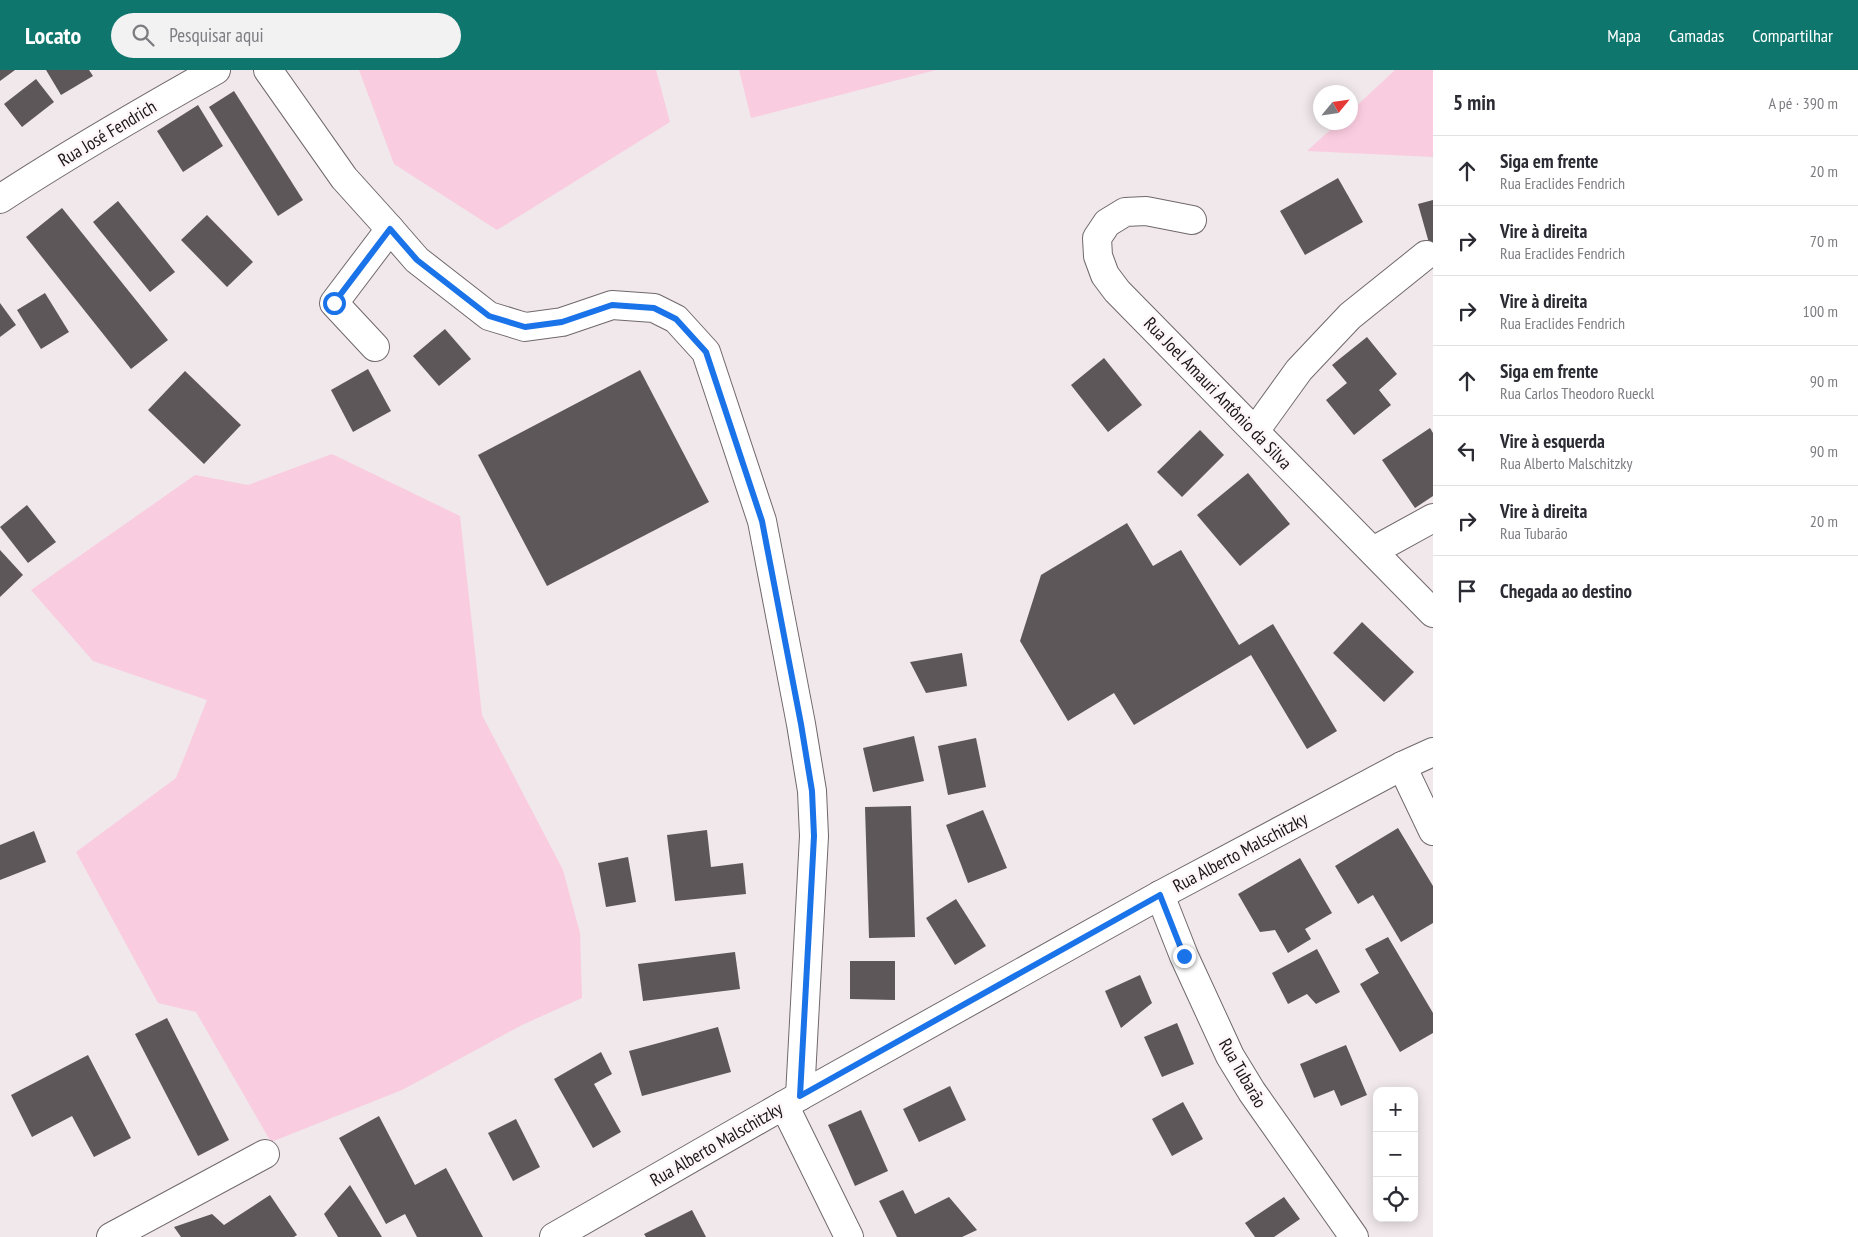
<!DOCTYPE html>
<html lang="pt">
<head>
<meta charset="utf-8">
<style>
  :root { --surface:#fff; --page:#f2f2f3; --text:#2b2b33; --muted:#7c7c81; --line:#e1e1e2; --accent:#0f766e }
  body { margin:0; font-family:"PT Sans Narrow",sans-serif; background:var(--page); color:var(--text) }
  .controls { position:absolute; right:15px; bottom:15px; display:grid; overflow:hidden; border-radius:10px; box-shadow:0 2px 12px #0003 }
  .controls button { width:45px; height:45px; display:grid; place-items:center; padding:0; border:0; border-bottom:1px solid var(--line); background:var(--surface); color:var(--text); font:25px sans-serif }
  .compass { position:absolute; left:1313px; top:15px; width:45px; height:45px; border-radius:50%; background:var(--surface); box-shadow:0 2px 12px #0003; rotate:61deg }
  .stop { position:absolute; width:15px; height:15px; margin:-11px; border:4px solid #1a73e8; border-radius:50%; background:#fff }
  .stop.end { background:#1a73e8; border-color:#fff; box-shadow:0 1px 5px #0008 }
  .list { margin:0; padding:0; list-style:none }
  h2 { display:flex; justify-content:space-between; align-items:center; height:65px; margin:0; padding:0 20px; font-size:21px }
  h2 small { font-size:16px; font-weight:400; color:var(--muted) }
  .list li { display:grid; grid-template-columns:32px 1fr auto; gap:15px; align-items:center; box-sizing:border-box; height:70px; padding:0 20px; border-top:1px solid var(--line) }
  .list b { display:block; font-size:19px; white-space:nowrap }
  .list p { margin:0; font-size:16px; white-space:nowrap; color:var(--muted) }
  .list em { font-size:16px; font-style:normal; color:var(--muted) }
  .icon { flex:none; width:28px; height:28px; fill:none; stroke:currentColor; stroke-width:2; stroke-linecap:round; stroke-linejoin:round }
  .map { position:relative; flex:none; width:1433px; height:1167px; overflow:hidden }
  header { display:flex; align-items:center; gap:30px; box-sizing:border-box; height:70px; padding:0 25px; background:var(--accent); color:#fff }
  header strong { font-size:24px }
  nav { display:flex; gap:28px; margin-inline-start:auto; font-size:18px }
  .search { width:350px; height:45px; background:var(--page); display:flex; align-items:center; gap:12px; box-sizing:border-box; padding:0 18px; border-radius:28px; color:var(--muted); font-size:19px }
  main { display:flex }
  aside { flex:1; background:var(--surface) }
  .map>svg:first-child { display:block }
</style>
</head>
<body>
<header>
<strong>Locato</strong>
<div class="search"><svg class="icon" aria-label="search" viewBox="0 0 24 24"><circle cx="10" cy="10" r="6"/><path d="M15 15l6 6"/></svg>Pesquisar aqui</div>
<nav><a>Mapa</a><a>Camadas</a><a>Compartilhar</a></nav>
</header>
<main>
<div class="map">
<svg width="1433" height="1167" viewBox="0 0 1433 1167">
  <rect width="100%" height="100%" fill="#f0e8eb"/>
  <!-- green -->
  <g fill="#faccdf">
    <path d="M359 0H656L670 52 497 160 394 94Z"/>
    <path d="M739 0H936L751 48Z"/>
    <path d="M1395 0H1433V87L1307 81 1338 53 1350 52 1351 41Z"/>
    <path d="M332 384 460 446 482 645 563 800 580 863 582 928 522 955 402 1020 271 1072 196 942 158 933 76 782 176 708 207 630 93 591 31 520 195 405 248 415Z"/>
  </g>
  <!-- building -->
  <g fill="#5d5759">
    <path d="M0 0H15L0 11Z"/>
    <path d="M46 0H89L93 6 61 25Z"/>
    <path d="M36 9 54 32 22 57 4 34Z"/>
    <path d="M234 21 303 130 278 146 209 37Z"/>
    <path d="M198 35 223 76 183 102 157 61Z"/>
    <path d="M1338 108 1363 152 1305 185 1280 141Z"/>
    <path d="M1433 130V172L1429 173 1418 134Z"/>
    <path d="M118 131 175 202 150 222 93 152Z"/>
    <path d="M62 138 168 270 131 299 26 167Z"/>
    <path d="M207 145 253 192 227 217 181 170Z"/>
    <path d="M45 223 69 262 41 279 17 240Z"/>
    <path d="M0 233 16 255 0 267Z"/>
    <path d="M445 259 471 289 439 316 413 286Z"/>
    <path d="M1367 267 1397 304 1379 320 1391 335 1354 365 1326 330 1347 313 1332 295Z"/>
    <path d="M1104 288 1142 335 1108 362 1071 315Z"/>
    <path d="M368 299 391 341 353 362 331 320Z"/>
    <path d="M640 300 709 432 547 516 478 385Z"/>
    <path d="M185 301 241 355 204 394 148 340Z"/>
    <path d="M1430 358 1433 363V426L1415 438 1382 390Z"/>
    <path d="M1200 360 1224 385 1182 427 1157 402Z"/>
    <path d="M1248 403 1290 454 1240 496 1197 445Z"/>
    <path d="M27 435 56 472 28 493 0 457Z"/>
    <path d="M1127 453 1153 496 1181 480 1239 575 1273 554 1337 661 1307 679 1251 585 1134 655 1114 623 1068 651 1020 571 1041 505Z"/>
    <path d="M0 480 23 505 0 527Z"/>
    <path d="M1362 552 1414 602 1384 632 1333 583Z"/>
    <path d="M962 583 967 616 926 623 910 592Z"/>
    <path d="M914 666 924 711 873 722 863 678Z"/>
    <path d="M976 668 986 717 948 725 938 676Z"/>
    <path d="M911 736 915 867 869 868 865 737Z"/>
    <path d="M983 740 1007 798 968 813 946 755Z"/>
    <path d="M1398 758 1433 816V853L1401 872 1373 825 1358 834 1335 796Z"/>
    <path d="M707 760 711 797 743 793 746 824 675 831 667 765Z"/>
    <path d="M34 761 46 792 0 810V775Z"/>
    <path d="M628 787 636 832 606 837 598 793Z"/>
    <path d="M1300 788 1332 843 1305 859 1311 869 1288 883 1275 860 1260 862 1238 824Z"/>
    <path d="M956 829 986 876 955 895 926 848Z"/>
    <path d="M1388 867 1433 943V963L1400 982 1360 914 1379 903 1365 879Z"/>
    <path d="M1317 879 1340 922 1316 934 1307 924 1288 934 1272 903Z"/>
    <path d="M735 882 740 919 643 931 638 894Z"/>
    <path d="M850 891H895V930L850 929Z"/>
    <path d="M1140 905 1152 933 1121 958 1105 921Z"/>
    <path d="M167 948 229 1070 198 1086 135 964Z"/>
    <path d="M1177 953 1194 994 1162 1007 1144 967Z"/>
    <path d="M718 957 731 1002 642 1026 629 981Z"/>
    <path d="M1346 975 1367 1025 1341 1036 1334 1020 1314 1028 1300 994Z"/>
    <path d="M601 982 612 1004 594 1014 621 1062 593 1078 554 1009Z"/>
    <path d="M88 985 131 1068 94 1087 72 1046 32 1067 11 1025Z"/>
    <path d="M950 1016 966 1050 919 1072 903 1039Z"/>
    <path d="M1183 1032 1203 1069 1172 1086 1152 1049Z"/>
    <path d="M861 1040 888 1101 855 1116 828 1055Z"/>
    <path d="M379 1046 415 1115 446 1098 483 1167H417L405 1144 386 1154 339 1068Z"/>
    <path d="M516 1049 540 1097 513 1111 488 1063Z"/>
    <path d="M350 1115 382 1167H338L324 1144Z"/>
    <path d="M903 1120 915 1144 949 1127 977 1160 962 1167H897L879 1131Z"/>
    <path d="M270 1125 297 1165 294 1167H181L174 1157 212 1144 224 1155Z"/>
    <path d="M1284 1127 1300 1149 1274 1167H1255L1245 1153Z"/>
    <path d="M692 1140 706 1167H646L644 1164Z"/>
  </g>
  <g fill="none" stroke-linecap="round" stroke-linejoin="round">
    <!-- street casing -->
    <g stroke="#70686b" stroke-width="30">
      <g id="street">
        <path d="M268 0 344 108 390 159 334 233 375 277"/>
        <path d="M1192 150 1146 141 1125 142 1107 153 1097 168 1098 186 1105 205 1117 221 1433 543"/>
        <path d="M390 159 417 190 489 246 525 257 562 252 612 235 654 238 676 249 706 282 762 451 801 654 812 721 814 766 800 1026"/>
        <path d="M1255 361 1299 300 1350 246 1426 185"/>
        <path d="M1373 481 1433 448"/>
        <path d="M1402 696 1433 761"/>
        <path d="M1160 825 1184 886 1230 986 1252 1022 1354 1167"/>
        <path d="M784 1035 849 1167"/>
        <path d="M111 1167 265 1084"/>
      </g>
    </g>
    <!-- secondary casing -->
    <g stroke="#70686b" stroke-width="30">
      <g id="secondary">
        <path d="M0 129C70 83 143 41 216 0"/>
        <path d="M554 1167 784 1035 1160 825 1402 696 1433 682"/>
      </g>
    </g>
    <!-- street -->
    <use href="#street" stroke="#fff" stroke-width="28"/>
    <!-- secondary -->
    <use href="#secondary" stroke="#fff" stroke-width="28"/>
  </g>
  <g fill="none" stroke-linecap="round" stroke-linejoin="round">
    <!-- route -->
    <path stroke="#1a73e8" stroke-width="6" d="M334 233 390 159 417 190 489 246 525 257 562 252 612 235 654 238 676 249 706 282 762 451 801 654 812 721 814 766 800 1026 1160 825 1184 886"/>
  </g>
  <g text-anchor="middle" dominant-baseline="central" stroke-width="5" stroke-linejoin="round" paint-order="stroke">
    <!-- street labels -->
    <g font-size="18" fill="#181617" stroke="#fef5f8">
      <text transform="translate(107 63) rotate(-31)">Rua José Fendrich</text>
      <text transform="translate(1218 323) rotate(46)">Rua Joel Amauri Antônio da Silva</text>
      <text transform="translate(1240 782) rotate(-28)">Rua Alberto Malschitzky</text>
      <text transform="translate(1243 1003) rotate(60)">Rua Tubarão</text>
      <text transform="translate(716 1074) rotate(-30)">Rua Alberto Malschitzky</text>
    </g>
  </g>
</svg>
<div class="controls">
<button>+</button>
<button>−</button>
<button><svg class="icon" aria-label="locate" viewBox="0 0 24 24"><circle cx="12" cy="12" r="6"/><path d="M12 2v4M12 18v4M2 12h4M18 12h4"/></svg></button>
</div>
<svg class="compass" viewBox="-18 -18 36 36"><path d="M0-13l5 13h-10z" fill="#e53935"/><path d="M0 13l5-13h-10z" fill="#7c7c81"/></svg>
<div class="stop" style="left:334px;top:233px"></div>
<div class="stop end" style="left:1184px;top:886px"></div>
</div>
<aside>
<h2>5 min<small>A pé · 390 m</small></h2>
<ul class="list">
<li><svg class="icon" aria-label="ahead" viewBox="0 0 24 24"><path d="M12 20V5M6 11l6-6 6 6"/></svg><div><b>Siga em frente</b><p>Rua Eraclides Fendrich</p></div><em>20 m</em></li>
<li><svg class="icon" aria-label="right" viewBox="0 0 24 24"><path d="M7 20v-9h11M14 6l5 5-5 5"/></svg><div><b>Vire à direita</b><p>Rua Eraclides Fendrich</p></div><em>70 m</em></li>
<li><svg class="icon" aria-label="right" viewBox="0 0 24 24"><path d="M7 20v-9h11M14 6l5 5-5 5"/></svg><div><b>Vire à direita</b><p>Rua Eraclides Fendrich</p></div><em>100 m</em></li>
<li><svg class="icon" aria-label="ahead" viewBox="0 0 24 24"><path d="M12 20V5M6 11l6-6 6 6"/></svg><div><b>Siga em frente</b><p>Rua Carlos Theodoro Rueckl</p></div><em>90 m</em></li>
<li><svg class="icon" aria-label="left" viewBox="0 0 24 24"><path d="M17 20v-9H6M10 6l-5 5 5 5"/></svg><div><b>Vire à esquerda</b><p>Rua Alberto Malschitzky</p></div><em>90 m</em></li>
<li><svg class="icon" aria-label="right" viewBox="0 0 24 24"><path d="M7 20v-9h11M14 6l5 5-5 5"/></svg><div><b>Vire à direita</b><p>Rua Tubarão</p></div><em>20 m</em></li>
<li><svg class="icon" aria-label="arrive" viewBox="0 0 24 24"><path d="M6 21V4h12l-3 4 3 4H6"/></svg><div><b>Chegada ao destino</b></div></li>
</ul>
</aside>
</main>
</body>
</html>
